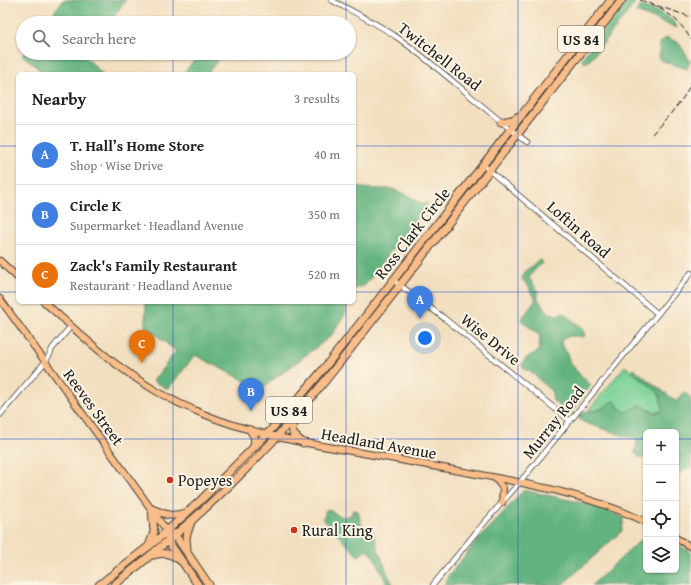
<!DOCTYPE html>
<html lang="en">
<head>
<meta charset="utf-8">
<style>
  :root { --surface:#fff; --page:#f2f2f2; --text:#202124; --muted:#757577; --line:#e0e0e0; --accent:#ea580c }
  body { margin:0; font-family:"Gentium Book Plus",serif; background:var(--page); color:var(--text) }
  .controls { position:absolute; right:12px; bottom:12px; display:grid; overflow:hidden; border-radius:6px; box-shadow:0 1px 3px #0004 }
  .controls button { width:36px; height:36px; display:grid; place-items:center; padding:0; border:0; border-bottom:1px solid var(--line); background:var(--surface); color:var(--text); font:20px sans-serif }
  .you { position:absolute; left:425px; top:338px; width:14px; height:14px; margin:-10px; border:3px solid #fff; border-radius:50%; background:#1a73e8; box-shadow:0 0 0 6px #1a73e833 }
  .badge { display:grid; place-items:center; width:26px; height:26px; border-radius:50%; background:var(--accent); color:#fff; font-size:13px; font-weight:700 }
  .pin { position:absolute; translate:-50% -33px; filter:drop-shadow(0 1px 2px #0008) }
  .pin::after { content:''; position:absolute; top:21px; width:14px; height:12px; background:inherit; clip-path:polygon(0 0,100% 0,50% 100%) }
  .list { margin:0; padding:0; list-style:none }
  h2 { display:flex; justify-content:space-between; align-items:center; height:52px; margin:0; padding:0 16px; font-size:17px }
  h2 small { font-size:13px; font-weight:400; color:var(--muted) }
  .list li { display:grid; grid-template-columns:26px 1fr auto; gap:12px; align-items:center; box-sizing:border-box; height:60px; padding:0 16px; border-top:1px solid var(--line) }
  .list b { display:block; font-size:15px; white-space:nowrap }
  .list p { margin:0; font-size:13px; white-space:nowrap; color:var(--muted) }
  .list em { font-size:13px; font-style:normal; color:var(--muted) }
  .icon { flex:none; width:22px; height:22px; fill:none; stroke:currentColor; stroke-width:2; stroke-linecap:round; stroke-linejoin:round }
  .map { position:relative; flex:none; width:691px; height:585px; overflow:hidden }
  .search { position:absolute; background:var(--surface); box-shadow:0 1px 3px #0004; left:16px; top:16px; width:340px; height:44px; display:flex; align-items:center; gap:10px; box-sizing:border-box; padding:0 14px; border-radius:22px; color:var(--muted); font-size:15px }
  .panel { position:absolute; background:var(--surface); box-shadow:0 1px 3px #0004; left:16px; top:72px; width:340px; height:232px; border-radius:6px }
  .map>svg:first-child { display:block }
</style>
</head>
<body>
<div class="map">
<svg width="691" height="585" viewBox="0 0 691 585">
  <rect width="100%" height="100%" fill="#fcf5e5"/>
  <filter id="ink" filterUnits="userSpaceOnUse"><feTurbulence type="fractalNoise" baseFrequency=".025" numOctaves="2"/><feDisplacementMap in="SourceGraphic" scale="8" xChannelSelector="R" yChannelSelector="G"/><feConvolveMatrix kernelMatrix="1 2 1 2 8 2 1 2 1" color-interpolation-filters="sRGB"/></filter>
  <filter id="wash" filterUnits="userSpaceOnUse"><feTurbulence type="fractalNoise" baseFrequency=".012" numOctaves="4" result="noise"/><feDisplacementMap in="SourceGraphic" scale="16" xChannelSelector="R" yChannelSelector="G"/><feGaussianBlur stdDeviation="0.9" result="paint"/><feColorMatrix in="noise" values="0 0 0 0 0 0 0 0 0 0 0 0 0 0 0 0 0 1.4 0 .05"/><feComposite in="paint" operator="in"/></filter>
  <g filter="url(#wash)">
    <rect width="100%" height="100%" fill="#f2dfc0"/>
    <!-- green -->
    <path fill="#79d196" stroke="#4a7659" d="M625 366 657 391C661 398 660 402 663 409 656 416 648 409 641 405L626 412 618 408 617 404 611 402C604 408 598 411 588 411Z"/>
    <!-- forest -->
    <g fill="#62b37f" stroke="#3f684e">
      <path d="M63 0H126L109 23H46Z"/>
      <path d="M628 0 635 3 590 60 585 63 582 61V58Z"/>
      <path d="M641 6C652 9 673 16 677 28L636 12Z"/>
      <path d="M666 37 679 43 690 61 687 69 660 60 659 58 660 51 659 45Z"/>
      <path d="M24 53H88L86 57 103 74H45L22 55Z"/>
      <path d="M200 53H221L222 55 207 74H183Z"/>
      <path d="M354 185 363 188 377 189H392L407 195 422 204 428 203 365 285 354 289Z"/>
      <path d="M540 260 542 263 532 273 529 278 538 291V299L540 302 549 313 557 315 561 313 565 314 574 322 582 327 585 332 584 337C575 336 568 334 561 341V344L567 353 569 361 579 374 591 385 574 408 569 411H565L553 401 552 392 530 371 524 369 522 365C525 357 531 355 538 352 539 350 540 339 540 336L521 320 535 301V297L530 291V288L522 279 523 275 526 270 531 267 537 261Z"/>
      <path d="M146 302H346V312L331 336 264 387 255 386 195 355 168 389 153 381 176 351 145 326Z"/>
      <path d="M634 369 677 402 684 392 691 398V468H688L679 474 676 472V432H646V457L642 458 635 454C634 449 638 446 637 441L634 439 585 423 579 419V416L584 412 600 410 611 402 614 401 617 404 618 408 626 412 641 405 654 413 661 412 663 409C661 404 661 398 659 394 654 387 639 377 632 372Z"/>
      <path d="M524 490 583 503 599 507 624 518 622 531 562 585H444L448 576 478 540Z"/>
      <path d="M327 509C335 513 343 520 351 515L353 510 358 511C361 520 359 529 372 530 374 534 375 538 376 542 381 557 386 572 393 585H387C384 579 374 552 368 551 365 550 361 554 359 556L357 555 322 518 325 516V511Z"/>
      <path d="M646 537V570H676V544L691 552V585H592L643 538Z"/>
    </g>
  </g>
  <g filter="url(#ink)">
    <g fill="none" stroke-linecap="round" stroke-linejoin="round">
      <!-- minor casing -->
      <g stroke="#3c3935" stroke-width="6">
        <g id="minor">
          <path d="M331 0C354 12 377 23 398 38 443 70 483 109 527 142"/>
          <path d="M483 165 658 314"/>
          <path d="M393 280 444 318 570 421"/>
          <path d="M0 415 45 362 50 354 52 349 71 326"/>
          <path d="M433 585 478 530 520 482 691 273"/>
        </g>
      </g>
      <!-- major casing -->
      <g stroke="#3c3935" stroke-width="8">
        <g id="major">
          <path d="M0 261 18 278"/>
          <path d="M0 299 167 531"/>
          <path d="M44 302C68 323 91 345 116 364 142 384 171 401 201 413 251 434 304 443 357 452 397 459 436 467 476 474 535 485 592 496 646 522"/>
          <path d="M495 478 503 488 502 503"/>
          <path d="M676 538 691 547"/>
        </g>
      </g>
      <!-- highway casing -->
      <g stroke="#3c3935" stroke-width="9">
        <g id="highway">
          <path d="M501 122 512 120 519 116"/>
          <path d="M292 421 293 434 303 443"/>
          <path d="M250 430C255 437 256 439 253 448"/>
          <path d="M171 533 175 535 209 585"/>
          <path d="M168 537V541L198 585"/>
          <path d="M149 546 152 538 154 532 152 509C165 514 170 518 185 513"/>
          <path d="M187 551 186 537 191 522"/>
          <path d="M153 555C166 552 170 553 181 561"/>
          <path d="M99 585 158 539 201 500 267 434 293 405 321 372 364 318 611 0"/>
          <path d="M114 585C140 564 166 543 191 521 249 470 301 413 348 352L622 0"/>
        </g>
      </g>
      <!-- minor -->
      <use href="#minor" stroke="#fff" stroke-width="4.5"/>
      <!-- major -->
      <use href="#major" stroke="#f8bd89" stroke-width="6"/>
      <!-- highway -->
      <use href="#highway" stroke="#f8bd89" stroke-width="7"/>
      <!-- rail -->
      <g stroke="#1c1c1c" stroke-width="1" stroke-dasharray="6 3" stroke-linecap="butt">
        <path d="M640 0 691 17"/>
        <path d="M651 4C669 12 682 23 691 40"/>
        <path d="M652 134C666 118 684 102 691 82"/>
      </g>
    </g>
  </g>
  <!-- grid -->
  <path fill="none" stroke="#1d4ed8" stroke-width="1" stroke-opacity="0.55" d="M173 0V23M346 0V23M518 0V585M173 53V74M346 53V74M0 146H18M354 146H691M0 292H18M354 292H691M173 302V585M346 302V585M0 439H646M676 439H691"/>
  <!-- markers -->
  <g fill="#c8321e" stroke="#fcf5e5" stroke-width="1.5">
    <circle cx="170" cy="480" r="4"/>
    <circle cx="294" cy="530" r="4"/>
  </g>
  <g text-anchor="middle" dominant-baseline="central" stroke-width="4" stroke-linejoin="round" paint-order="stroke">
    <!-- shield labels -->
    <g fill="#fcf5e5" stroke="#5f5d58" stroke-width="1">
      <rect x="558" y="26" width="46" height="26" rx="3"/>
      <rect x="266" y="397" width="46" height="26" rx="3"/>
    </g>
    <g font-size="15" font-weight="bold" fill="#1c1c1c">
      <text x="581" y="39">US 84</text>
      <text x="289" y="410">US 84</text>
    </g>
    <!-- street labels -->
    <g font-size="16" fill="#1c1c1c" stroke="#fcf5e5">
      <text transform="translate(440 56) rotate(38)">Twitchell Road</text>
      <text transform="translate(579 229) rotate(41)">Loftin Road</text>
      <text transform="translate(412 233) rotate(-52)">Ross Clark Circle</text>
      <text transform="translate(491 339) rotate(39)">Wise Drive</text>
      <text transform="translate(94 407) rotate(54)">Reeves Street</text>
      <text transform="translate(553 422) rotate(-51)">Murray Road</text>
      <text transform="translate(379 443) rotate(10)">Headland Avenue</text>
    </g>
    <!-- poi labels -->
    <g font-size="16" fill="#1c1c1c" stroke="#fcf5e5" text-anchor="start">
      <text x="178" y="480">Popeyes</text>
      <text x="302" y="530">Rural King</text>
    </g>
  </g>
</svg>
<div class="controls">
<button>+</button>
<button>−</button>
<button><svg class="icon" aria-label="locate" viewBox="0 0 24 24"><circle cx="12" cy="12" r="6"/><path d="M12 2v4M12 18v4M2 12h4M18 12h4"/></svg></button>
<button><svg class="icon" aria-label="layers" viewBox="0 0 24 24"><path d="M12 4l9 5-9 5-9-5zM3 14l9 5 9-5"/></svg></button>
</div>
<div class="you"></div>
<div class="pin badge" style="left:420px;top:319px;background:#3f7fe0">A</div>
<div class="pin badge" style="left:251px;top:411px;background:#3f7fe0">B</div>
<div class="pin badge" style="left:142px;top:363px;background:#e8710a">C</div>
<div class="search"><svg class="icon" aria-label="search" viewBox="0 0 24 24"><circle cx="10" cy="10" r="6"/><path d="M15 15l6 6"/></svg>Search here</div>
<section class="panel">
<h2>Nearby<small>3 results</small></h2>
<ul class="list">
<li><span class="badge" style="background:#3f7fe0">A</span><div><b>T. Hall’s Home Store</b><p>Shop · Wise Drive</p></div><em>40 m</em></li>
<li><span class="badge" style="background:#3f7fe0">B</span><div><b>Circle K</b><p>Supermarket · Headland Avenue</p></div><em>350 m</em></li>
<li><span class="badge" style="background:#e8710a">C</span><div><b>Zack's Family Restaurant</b><p>Restaurant · Headland Avenue</p></div><em>520 m</em></li>
</ul>
</section>
</div>
</body>
</html>
